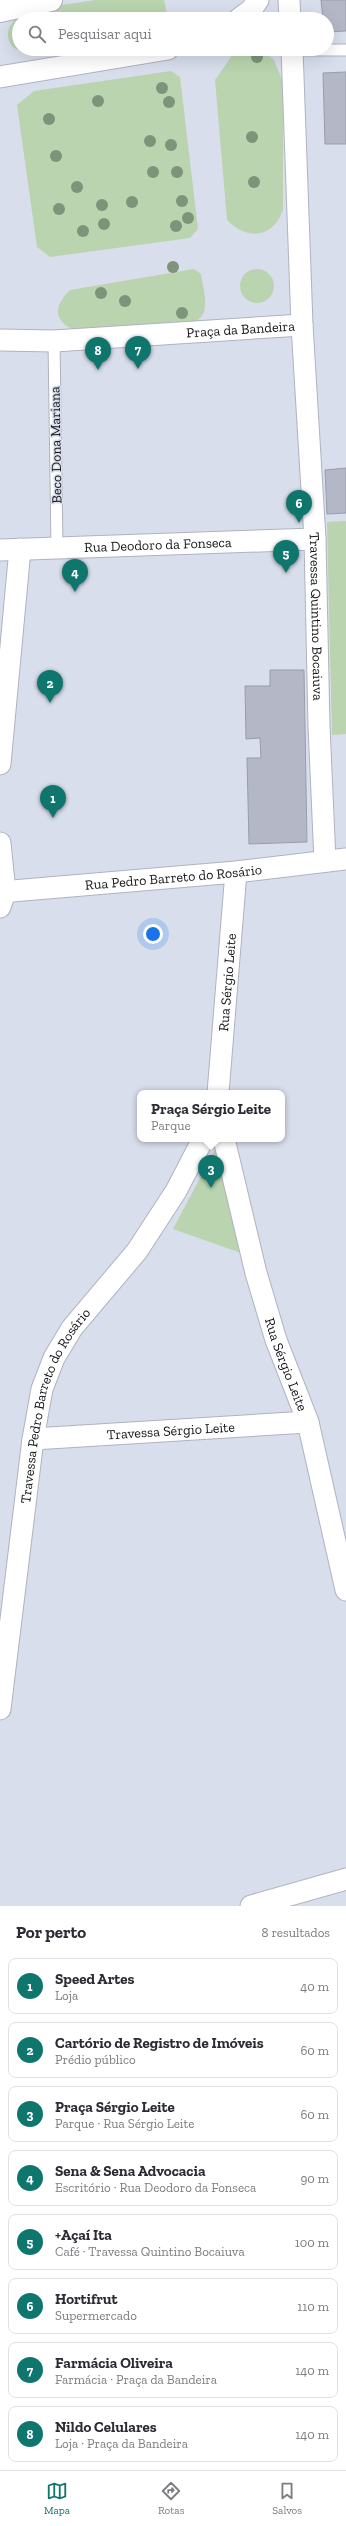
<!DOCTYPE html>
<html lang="pt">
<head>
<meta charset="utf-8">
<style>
  :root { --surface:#fff; --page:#f2f2f3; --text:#2b2b33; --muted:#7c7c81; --line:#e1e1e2; --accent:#0f766e }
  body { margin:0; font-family:"Zilla Slab",serif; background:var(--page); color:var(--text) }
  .you { position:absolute; left:153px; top:934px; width:14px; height:14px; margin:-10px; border:3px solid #fff; border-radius:50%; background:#1a73e8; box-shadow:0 0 0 6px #1a73e833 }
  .badge { display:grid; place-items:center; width:26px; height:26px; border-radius:50%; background:var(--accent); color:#fff; font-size:13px; font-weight:700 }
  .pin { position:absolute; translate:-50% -33px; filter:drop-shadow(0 1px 2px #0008) }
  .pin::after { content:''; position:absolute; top:21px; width:14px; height:12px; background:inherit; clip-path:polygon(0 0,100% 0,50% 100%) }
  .popup { position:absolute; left:137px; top:1090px; width:148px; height:52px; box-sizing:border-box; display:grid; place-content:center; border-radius:8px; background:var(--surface); filter:drop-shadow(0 1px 3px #0005); font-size:13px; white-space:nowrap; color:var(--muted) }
  .popup b { font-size:15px; color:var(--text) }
  .popup::after { content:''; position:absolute; left:50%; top:100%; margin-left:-8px; border:8px solid transparent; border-top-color:var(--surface) }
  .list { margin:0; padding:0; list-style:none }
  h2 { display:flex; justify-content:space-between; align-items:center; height:52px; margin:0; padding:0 16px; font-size:17px }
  h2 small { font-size:13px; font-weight:400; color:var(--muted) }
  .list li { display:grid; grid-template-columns:26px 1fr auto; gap:12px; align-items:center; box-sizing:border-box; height:56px; margin:0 8px 8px; padding:0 8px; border:1px solid var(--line); border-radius:8px }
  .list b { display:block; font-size:15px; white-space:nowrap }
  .list p { margin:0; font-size:13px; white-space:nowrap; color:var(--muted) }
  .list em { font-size:13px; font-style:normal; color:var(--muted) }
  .icon { flex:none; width:22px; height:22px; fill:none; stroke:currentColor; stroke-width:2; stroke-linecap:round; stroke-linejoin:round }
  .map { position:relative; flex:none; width:346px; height:1906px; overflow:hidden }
  .search { position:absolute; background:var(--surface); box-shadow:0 4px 16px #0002; left:12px; right:12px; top:12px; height:44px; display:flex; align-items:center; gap:10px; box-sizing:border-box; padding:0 14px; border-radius:22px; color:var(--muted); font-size:15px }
  .sheet { height:564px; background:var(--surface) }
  nav { display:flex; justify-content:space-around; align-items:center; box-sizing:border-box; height:56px; border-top:1px solid var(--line); background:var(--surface); font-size:11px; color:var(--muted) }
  nav a { display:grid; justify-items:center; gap:2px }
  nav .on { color:var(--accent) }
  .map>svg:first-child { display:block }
</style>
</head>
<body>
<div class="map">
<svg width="346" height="1906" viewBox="0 0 346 1906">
  <rect width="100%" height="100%" fill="#d9deec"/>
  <!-- green -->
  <g fill="#bad4af">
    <path d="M94 0H164L168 17 167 19H19V49H67C51 51 9 61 8 35 8 28 11 23 16 19 33 7 73 4 94 0Z"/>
    <path d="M251 49 263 51 274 60 283 82V210C273 238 247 241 227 220L215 80 233 54Z"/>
    <path d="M171 71 180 77 198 229 190 238 50 257 37 247 17 105 34 91Z"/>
    <path d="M194 269 201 274C203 289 212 313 196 321L77 331C53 322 53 306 70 290Z"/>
    <circle cx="257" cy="286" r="17"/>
    <path d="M346 521V734L332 735 327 522Z"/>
    <path d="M217 1146 241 1253 173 1229Z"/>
  </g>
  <!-- building -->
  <g fill="#b4b8c6" stroke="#989daa">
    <path d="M321 0H346V31L327 32V19H323Z"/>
    <path d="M346 72V144H325L323 73Z"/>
    <path d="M346 468V513L327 514 325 470Z"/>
    <path d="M270 670H304L307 842 249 844 247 758H261L260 738 246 739 245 686H270Z"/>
  </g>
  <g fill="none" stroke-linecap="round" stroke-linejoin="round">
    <!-- lane casing -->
    <g stroke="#afb3c1" stroke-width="13">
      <g id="lane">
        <path d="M292 50H346"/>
        <path d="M54 341 57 548"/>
      </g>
    </g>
    <!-- street casing -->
    <g stroke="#afb3c1" stroke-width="23">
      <g id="street">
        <path d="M289 0 290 19"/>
        <path d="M239 19 251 10 258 0"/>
        <path id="s1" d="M292 49 302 325 315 539 319 726 325 861"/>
        <path d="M0 77 168 49"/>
        <path id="s2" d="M0 340 54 341 302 325"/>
        <path id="s3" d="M0 550 315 539"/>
        <path d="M0 764 20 549"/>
        <path d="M0 843 5 892 0 907"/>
        <path id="s4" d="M0 892 236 872 346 859"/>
        <path id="s5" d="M218 1093 236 872"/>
        <path id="s6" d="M224 1139 256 1273 276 1340 308 1422 346 1590"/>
        <path id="s7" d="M33 1439 308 1422"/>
        <path id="s8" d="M0 1709 33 1439 42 1389 54 1358 72 1328 137 1251 176 1191 203 1139"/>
        <path d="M251 1906 346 1879"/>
      </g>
    </g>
    <!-- primary casing -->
    <g stroke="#afb3c1" stroke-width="24">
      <path id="primary" d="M0 11 51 0"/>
    </g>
    <!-- lane -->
    <use href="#lane" stroke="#fff" stroke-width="11"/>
    <!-- street -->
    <use href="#street" stroke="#fff" stroke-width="21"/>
    <!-- primary -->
    <use href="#primary" stroke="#fff" stroke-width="22"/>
  </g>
  <!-- trees -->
  <g fill="#7d947a">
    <circle cx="257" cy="57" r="6"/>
    <circle cx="162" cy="88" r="6"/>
    <circle cx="98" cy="101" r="6"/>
    <circle cx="169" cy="102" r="6"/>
    <circle cx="49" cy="119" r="6"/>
    <circle cx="252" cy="137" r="6"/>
    <circle cx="150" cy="141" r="6"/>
    <circle cx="171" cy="145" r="6"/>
    <circle cx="56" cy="156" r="6"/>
    <circle cx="153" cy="172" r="6"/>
    <circle cx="177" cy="172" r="6"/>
    <circle cx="254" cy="182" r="6"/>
    <circle cx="77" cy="187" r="6"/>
    <circle cx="182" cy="201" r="6"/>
    <circle cx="132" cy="202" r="6"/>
    <circle cx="102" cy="205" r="6"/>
    <circle cx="59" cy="209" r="6"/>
    <circle cx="188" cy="218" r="6"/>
    <circle cx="104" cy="224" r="6"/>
    <circle cx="176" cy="226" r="6"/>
    <circle cx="83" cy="231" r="6"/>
    <circle cx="173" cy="267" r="6"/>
    <circle cx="101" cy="293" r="6"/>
    <circle cx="125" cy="301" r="6"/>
    <circle cx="182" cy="313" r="6"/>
  </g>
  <g text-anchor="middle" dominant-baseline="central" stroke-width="3" stroke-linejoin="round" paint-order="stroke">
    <!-- street labels -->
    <g font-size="14" fill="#131419" stroke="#d9deec">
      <text stroke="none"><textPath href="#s2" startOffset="241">Praça da Bandeira</textPath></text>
      <text transform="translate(56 445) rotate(-91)">Beco Dona Mariana</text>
      <text stroke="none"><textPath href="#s3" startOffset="158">Rua Deodoro da Fonseca</textPath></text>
      <text stroke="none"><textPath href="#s1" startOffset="568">Travessa Quintino Bocaiuva</textPath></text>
      <text stroke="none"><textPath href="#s4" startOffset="174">Rua Pedro Barreto do Rosário</textPath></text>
      <text stroke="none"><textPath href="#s5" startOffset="111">Rua Sérgio Leite</textPath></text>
      <text stroke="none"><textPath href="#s6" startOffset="234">Rua Sérgio Leite</textPath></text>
      <text stroke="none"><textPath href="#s8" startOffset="311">Travessa Pedro Barreto do Rosário</textPath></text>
      <text stroke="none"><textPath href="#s7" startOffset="138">Travessa Sérgio Leite</textPath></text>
    </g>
  </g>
</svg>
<div class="you"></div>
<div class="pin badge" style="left:53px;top:818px">1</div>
<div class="pin badge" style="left:50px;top:703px">2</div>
<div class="pin badge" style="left:211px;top:1188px">3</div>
<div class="popup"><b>Praça Sérgio Leite</b>Parque</div>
<div class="pin badge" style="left:75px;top:592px">4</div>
<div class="pin badge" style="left:286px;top:573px">5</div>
<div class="pin badge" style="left:299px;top:523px">6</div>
<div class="pin badge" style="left:138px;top:369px">7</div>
<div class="pin badge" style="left:98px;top:370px">8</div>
<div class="search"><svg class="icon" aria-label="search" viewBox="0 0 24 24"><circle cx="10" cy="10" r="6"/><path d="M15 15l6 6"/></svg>Pesquisar aqui</div>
</div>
<section class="sheet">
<h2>Por perto<small>8 resultados</small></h2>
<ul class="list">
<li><span class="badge">1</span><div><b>Speed Artes</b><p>Loja</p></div><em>40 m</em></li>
<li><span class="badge">2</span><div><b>Cartório de Registro de Imóveis</b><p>Prédio público</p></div><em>60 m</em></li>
<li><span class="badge">3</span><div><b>Praça Sérgio Leite</b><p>Parque · Rua Sérgio Leite</p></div><em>60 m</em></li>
<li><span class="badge">4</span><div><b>Sena &amp; Sena Advocacia</b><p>Escritório · Rua Deodoro da Fonseca</p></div><em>90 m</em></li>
<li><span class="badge">5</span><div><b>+Açaí Ita</b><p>Café · Travessa Quintino Bocaiuva</p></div><em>100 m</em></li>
<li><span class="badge">6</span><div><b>Hortifrut</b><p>Supermercado</p></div><em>110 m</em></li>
<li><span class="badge">7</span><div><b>Farmácia Oliveira</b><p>Farmácia · Praça da Bandeira</p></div><em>140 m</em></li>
<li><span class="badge">8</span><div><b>Nildo Celulares</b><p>Loja · Praça da Bandeira</p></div><em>140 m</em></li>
</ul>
</section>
<nav>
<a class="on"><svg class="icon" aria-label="map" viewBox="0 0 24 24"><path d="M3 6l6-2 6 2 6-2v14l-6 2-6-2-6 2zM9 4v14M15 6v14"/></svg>Mapa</a>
<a><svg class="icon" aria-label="directions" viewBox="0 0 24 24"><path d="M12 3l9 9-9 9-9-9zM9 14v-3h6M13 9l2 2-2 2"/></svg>Rotas</a>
<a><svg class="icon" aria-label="saved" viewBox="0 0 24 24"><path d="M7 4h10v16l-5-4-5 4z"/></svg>Salvos</a>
</nav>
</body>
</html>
